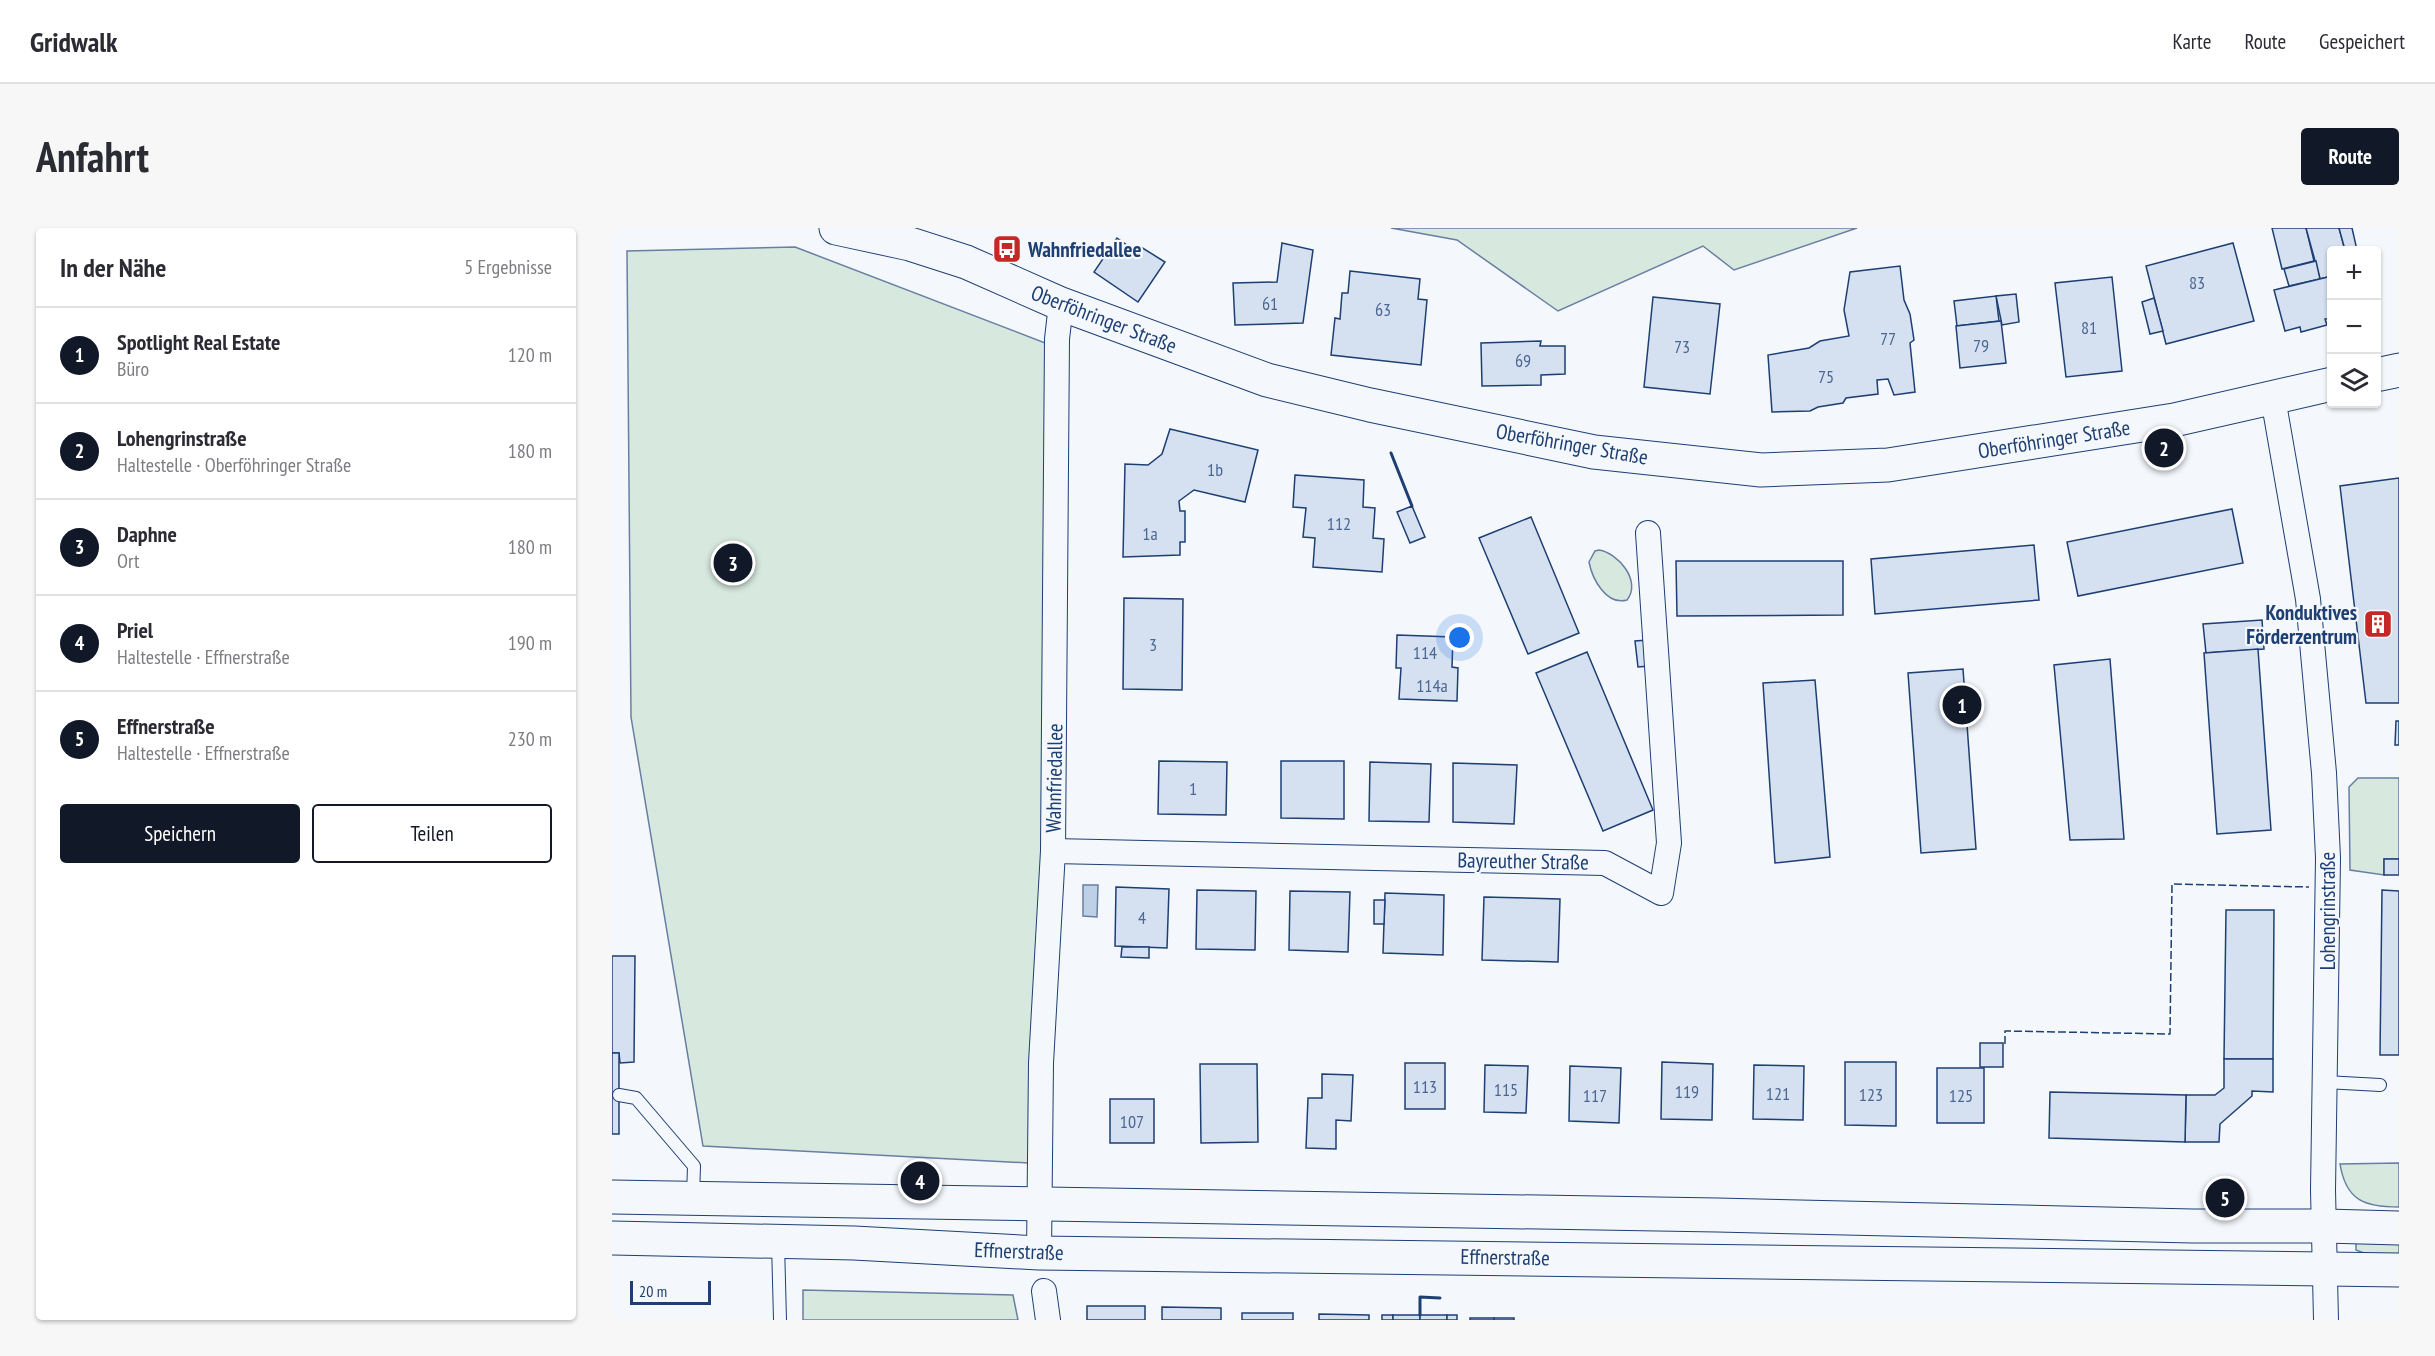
<!DOCTYPE html>
<html lang="de">
<head>
<meta charset="utf-8">
<style>
  :root { --surface:#fff; --page:#f7f7f7; --text:#2b2b33; --muted:#7c7c81; --line:#e1e1e2; --accent:#111827 }
  body { margin:0; font-family:"PT Sans Narrow",sans-serif; background:var(--page); color:var(--text) }
  .controls { position:absolute; right:18px; top:18px; display:grid; overflow:hidden; border-radius:6px; box-shadow:0 2px 4px #0004 }
  .controls button { width:54px; height:54px; display:grid; place-items:center; padding:0; border:0; border-bottom:2px solid var(--line); background:var(--surface); color:var(--text); font:30px sans-serif }
  .scale { position:absolute; left:18px; bottom:15px; width:81px; box-sizing:border-box; padding-left:6px; border:3px solid #1d3f73; border-top:0; font-size:16px; line-height:21px; white-space:nowrap; color:#1d3f73; -webkit-text-stroke:4px #f4f7fb; paint-order:stroke }
  .you { position:absolute; left:848px; top:410px; width:21px; height:21px; margin:-15px; border:4px solid #fff; border-radius:50%; background:#1a73e8; box-shadow:0 0 0 9px #1a73e833 }
  .badge { display:grid; place-items:center; width:39px; height:39px; border-radius:50%; background:var(--accent); color:#fff; font-size:20px; font-weight:700 }
  .pin { position:absolute; translate:-50% -50%; border:3px solid #fff; box-shadow:0 2px 6px #0006 }
  .list { margin:0; padding:0; list-style:none }
  h2 { display:flex; justify-content:space-between; align-items:center; height:78px; margin:0; padding:0 24px; font-size:26px }
  h2 small { font-size:20px; font-weight:400; color:var(--muted) }
  .list li { display:grid; grid-template-columns:39px 1fr auto; gap:18px; align-items:center; box-sizing:border-box; height:96px; padding:0 24px; border-top:2px solid var(--line) }
  .list b { display:block; font-size:22px; white-space:nowrap }
  .list p { margin:0; font-size:20px; white-space:nowrap; color:var(--muted) }
  .list em { font-size:20px; font-style:normal; color:var(--muted) }
  .actions { display:flex; gap:12px; padding:18px 24px }
  .actions a { flex:1; padding:14px 0; border:2px solid var(--accent); border-radius:6px; text-align:center; font-size:21px; color:var(--accent) }
  .actions .main { background:var(--accent); color:#fff }
  .icon { flex:none; width:33px; height:33px; fill:none; stroke:currentColor; stroke-width:2; stroke-linecap:round; stroke-linejoin:round }
  .map { position:relative; flex:none; width:1787px; height:1092px; overflow:hidden; border-radius:6px }
  header { display:flex; align-items:center; gap:36px; box-sizing:border-box; height:84px; padding:0 30px; background:var(--surface); border-bottom:2px solid var(--line) }
  header strong { font-size:28px }
  nav { display:flex; gap:33px; margin-inline-start:auto; font-size:21px }
  .intro { display:flex; align-items:center; justify-content:space-between; box-sizing:border-box; height:144px; padding:0 36px }
  h1 { margin:0; font-size:42px }
  .button { padding:15px 27px; border-radius:6px; background:var(--accent); color:#fff; font-size:21px; font-weight:700 }
  main { display:flex; gap:36px; padding:0 36px }
  aside { flex:1; background:var(--surface); border-radius:6px; box-shadow:0 2px 4px #0004 }
  .map>svg:first-child { display:block }
</style>
</head>
<body>
<header>
<strong>Gridwalk</strong>
<nav><a>Karte</a><a>Route</a><a>Gespeichert</a></nav>
</header>
<div class="intro"><h1>Anfahrt</h1><a class="button">Route</a></div>
<main>
<aside>
<h2>In der Nähe<small>5 Ergebnisse</small></h2>
<ul class="list">
<li><span class="badge">1</span><div><b>Spotlight Real Estate</b><p>Büro</p></div><em>120 m</em></li>
<li><span class="badge">2</span><div><b>Lohengrinstraße</b><p>Haltestelle · Oberföhringer Straße</p></div><em>180 m</em></li>
<li><span class="badge">3</span><div><b>Daphne</b><p>Ort</p></div><em>180 m</em></li>
<li><span class="badge">4</span><div><b>Priel</b><p>Haltestelle · Effnerstraße</p></div><em>190 m</em></li>
<li><span class="badge">5</span><div><b>Effnerstraße</b><p>Haltestelle · Effnerstraße</p></div><em>230 m</em></li>
</ul>
<div class="actions"><a class="main">Speichern</a><a>Teilen</a></div>
</aside>
<div class="map">
<svg width="1787" height="1092" viewBox="0 0 1787 1092">
  <rect width="100%" height="100%" fill="#f4f7fb"/>
  <!-- green -->
  <g fill="#d7e8df" stroke="#687fa3" stroke-width="1.5">
    <path d="M779 0H1245L1122 42 1091 18 946 83 845 12Z"/>
    <path d="M183 19 441 118 434 622 417 935 91 918 19 489 15 23Z"/>
    <path d="M987 322C1006 325 1030 353 1015 372 994 378 980 350 977 334L983 323Z"/>
    <path d="M1746 550H1787V631H1772V647L1738 642 1737 559Z"/>
    <path d="M1787 935V979C1753 979 1734 973 1728 936Z"/>
    <path d="M1748 1013 1787 1014V1027H1757L1744 1022V1016Z"/>
    <path d="M191 1062 401 1067 406 1092H191Z"/>
  </g>
  <!-- water -->
  <path fill="#bed0e5" stroke="#687fa3" stroke-width="1.5" d="M471 657H486L485 689 471 688Z"/>
  <!-- building -->
  <g fill="#d5e0f0" stroke="#1d3f73" stroke-width="1.5">
    <path d="M1660 0H1694L1702 33 1670 41Z"/>
    <path d="M1694 0H1727L1733 22H1720V48L1708 51Z"/>
    <path d="M1727 0H1740L1745 22H1733Z"/>
    <path d="M505 10 525 24 529 19 553 34 526 74 482 44Z"/>
    <path d="M670 15 701 22 691 95 623 97 621 55 665 54Z"/>
    <path d="M1621 15 1642 93 1554 116 1534 38Z"/>
    <path d="M1704 33 1708 51 1677 58 1672 41Z"/>
    <path d="M1288 38 1292 72 1298 86 1302 112 1298 115 1303 164 1282 167 1276 151 1265 152 1266 166 1234 170 1231 175 1206 179 1198 183 1160 184 1156 127 1197 120 1208 113 1237 108 1232 82 1238 44Z"/>
    <path d="M738 43 808 51 806 71 815 72 809 137 719 127 723 90 728 91 730 65H736Z"/>
    <path d="M1720 48V90L1713 91 1715 97 1689 104 1688 99 1673 103 1662 62Z"/>
    <path d="M1500 49 1510 143 1454 149 1443 55Z"/>
    <path d="M1404 66 1407 94 1390 97 1384 68Z"/>
    <path d="M1384 68 1387 93 1345 98 1342 73Z"/>
    <path d="M1041 69 1108 76 1098 166 1032 159Z"/>
    <path d="M1542 70 1551 103 1538 106 1530 74Z"/>
    <path d="M1389 93 1394 135 1348 140 1344 98Z"/>
    <path d="M929 113 928 118H953V146L929 147V157L870 158 869 115Z"/>
    <path d="M558 201 646 222 633 274 582 262 567 273 568 283H573V314H568V327L511 329 513 236 536 237 550 226Z"/>
    <path d="M683 247 752 252 751 279 763 280 761 310 772 311 770 344 701 339 703 310 691 309 694 280 681 279Z"/>
    <path d="M1787 250V475H1754L1728 258Z"/>
    <path d="M800 278 813 309 798 315 785 284Z"/>
    <path d="M1620 281 1631 335 1466 368 1455 314Z"/>
    <path d="M919 289 967 405 916 426 867 310Z"/>
    <path d="M1422 317 1427 372 1263 386 1259 331Z"/>
    <path d="M1064 333H1231V387L1065 388Z"/>
    <path d="M512 370 571 371 570 462 511 461Z"/>
    <path d="M1650 392 1652 421 1594 425 1591 396Z"/>
    <path d="M785 407 841 409 840 439 846 440 845 473 787 471 789 440H784Z"/>
    <path d="M1036 412 1038 438 1026 439 1023 413Z"/>
    <path d="M1646 421 1659 602 1605 606 1592 425Z"/>
    <path d="M975 424 1041 582 991 603 924 445Z"/>
    <path d="M1498 431 1512 611 1458 612 1442 437Z"/>
    <path d="M1351 441 1364 621 1309 625 1296 445Z"/>
    <path d="M1203 452 1218 629 1163 635 1151 455Z"/>
    <path d="M1784 493H1787V517H1783Z"/>
    <path d="M547 533 615 534 614 587 546 586Z"/>
    <path d="M669 533H732V591L669 590Z"/>
    <path d="M758 534 819 536 817 594 757 593Z"/>
    <path d="M841 535 905 537 902 596 841 594Z"/>
    <rect x="1772" y="631" width="15" height="16"/>
    <path d="M504 659 557 661 555 720 503 718Z"/>
    <path d="M585 662 644 663 643 722 584 721Z"/>
    <path d="M1770 662 1787 663V827H1768Z"/>
    <path d="M678 663 738 664 736 724 677 722Z"/>
    <path d="M773 665 832 667 831 727 771 725Z"/>
    <path d="M872 669 948 671 946 734 870 732Z"/>
    <path d="M762 672H773L772 696H762Z"/>
    <path d="M1614 682H1662L1661 831H1612Z"/>
    <path d="M510 719H537V730L509 729Z"/>
    <path d="M0 728H23L22 834 8 835 7 825H0Z"/>
    <rect x="1368" y="815" width="23" height="24"/>
    <rect x="0" y="825" width="7" height="81"/>
    <path d="M1612 831H1661V864L1640 863V868L1608 896 1607 914H1573L1574 867H1603L1612 860Z"/>
    <path d="M1050 834 1101 836 1100 892 1049 891Z"/>
    <path d="M1233 834H1284V898L1233 897Z"/>
    <rect x="793" y="835" width="40" height="46"/>
    <path d="M588 836H645L646 914 589 915Z"/>
    <path d="M873 837 916 838 914 885 872 884Z"/>
    <path d="M1142 837 1192 838 1191 892 1141 891Z"/>
    <path d="M958 838 1009 840 1007 895 957 893Z"/>
    <rect x="1325" y="840" width="47" height="55"/>
    <path d="M710 846 741 847 739 893 724 892V921L694 920 696 870H710Z"/>
    <path d="M1438 864 1574 867 1573 914 1437 910Z"/>
    <rect x="498" y="871" width="44" height="44"/>
    <rect x="475" y="1078" width="58" height="14"/>
    <path d="M550 1079 609 1080V1092H550Z"/>
    <rect x="630" y="1085" width="51" height="7"/>
    <path d="M707 1086 757 1087V1092H707Z"/>
    <rect x="770" y="1087" width="11" height="5"/>
    <rect x="781" y="1087" width="27" height="5"/>
    <rect x="808" y="1087" width="27" height="5"/>
    <rect x="835" y="1087" width="10" height="5"/>
    <rect x="858" y="1090" width="24" height="2"/>
    <rect x="882" y="1090" width="20" height="2"/>
  </g>
  <g fill="none" stroke-linecap="round" stroke-linejoin="round">
    <!-- service casing -->
    <g stroke="#1d3f73" stroke-width="14">
      <g id="service">
        <path d="M1713 854 1768 857"/>
        <path d="M7 867 24 870 82 938 81 969"/>
        <path d="M166 1015 168 1092"/>
      </g>
    </g>
    <!-- minor casing -->
    <g stroke="#1d3f73" stroke-width="26">
      <g id="minor">
        <path d="M1661 170 1696 371 1712 545 1716 630 1711 962 1714 1092"/>
        <path d="M441 623 993 635 1049 665 1057 615 1036 305"/>
        <path d="M427 1025 429 835 441 623 445 111 449 76"/>
        <path d="M432 1063 436 1092"/>
      </g>
    </g>
    <!-- secondary casing -->
    <g stroke="#1d3f73" stroke-width="35">
      <g id="secondary">
        <path d="M224 0 298 16 354 34 449 76 655 152 758 177 982 224 1149 242 1276 237 1562 192 1720 156"/>
        <path d="M1764 147 1787 142"/>
      </g>
    </g>
    <!-- primary casing -->
    <g stroke="#1d3f73" stroke-width="35">
      <g id="primary">
        <path d="M0 969 1105 987 1580 998H1713"/>
        <path d="M0 1010 242 1015 427 1025 1714 1041"/>
      </g>
    </g>
    <!-- trunk casing -->
    <g stroke="#1d3f73" stroke-width="35">
      <g id="trunk">
        <path d="M1713 998 1787 1000"/>
        <path d="M1714 1041 1787 1042"/>
      </g>
    </g>
    <!-- service -->
    <use href="#service" stroke="#f4f7fb" stroke-width="12"/>
    <!-- minor -->
    <use href="#minor" stroke="#f4f7fb" stroke-width="24"/>
    <!-- secondary -->
    <use href="#secondary" stroke="#f4f7fb" stroke-width="33"/>
    <!-- primary -->
    <use href="#primary" stroke="#f4f7fb" stroke-width="33"/>
    <!-- trunk -->
    <use href="#trunk" stroke="#f4f7fb" stroke-width="33"/>
    <!-- fence -->
    <path stroke="#1d3f73" stroke-width="1.5" stroke-dasharray="8 3" stroke-linecap="butt" d="M1393 816V803L1558 806 1560 656 1697 659"/>
    <!-- wall -->
    <g stroke="#1d3f73" stroke-width="3">
      <path d="M779 225 800 278"/>
      <path d="M808 1087V1069L828 1070"/>
    </g>
  </g>
  <!-- icons -->
  <defs>
    <g id="bus-square" transform="scale(1.5)"><rect x="-9" y="-9" width="18" height="18" rx="4" fill="#c62828" stroke="#f4f7fb"/><path d="M-5-6H5V4H4V6H2V4H-2V6H-4V4H-5ZM-3.5-4V0h7V-4ZM-3.5 1.2v1.5H-2V1.2ZM2 1.2v1.5H3.5V1.2Z" fill="#fff"/></g>
    <g id="building-square" transform="scale(1.5)"><rect x="-9" y="-9" width="18" height="18" rx="4" fill="#c62828" stroke="#f4f7fb"/><path d="M-4-6H4V6H1V3H-1V6H-4ZM-2.5-4.3h1.7v1.8h-1.7ZM.8-4.3h1.7v1.8H.8ZM-2.5-1h1.7V.8h-1.7ZM.8-1h1.7V.8H.8Z" fill="#fff"/></g>
  </defs>
  <g fill-rule="evenodd">
    <use href="#bus-square" x="395" y="21"/>
    <use href="#building-square" x="1766" y="396"/>
  </g>
  <g text-anchor="middle" dominant-baseline="central" stroke-width="4.5" stroke-linejoin="round" paint-order="stroke">
    <!-- number labels -->
    <g font-size="18" fill="#4b6792">
      <text x="1585" y="54">83</text>
      <text x="658" y="75">61</text>
      <text x="771" y="81">63</text>
      <text x="1477" y="99">81</text>
      <text x="1276" y="110">77</text>
      <text x="1369" y="117">79</text>
      <text x="1070" y="118">73</text>
      <text x="911" y="132">69</text>
      <text x="1214" y="148">75</text>
      <text x="603" y="241">1b</text>
      <text x="727" y="295">112</text>
      <text x="538" y="305">1a</text>
      <text x="541" y="416">3</text>
      <text x="813" y="424">114</text>
      <text x="820" y="457">114a</text>
      <text x="581" y="560">1</text>
      <text x="530" y="689">4</text>
      <text x="813" y="858">113</text>
      <text x="894" y="861">115</text>
      <text x="1075" y="863">119</text>
      <text x="1166" y="865">121</text>
      <text x="1259" y="866">123</text>
      <text x="983" y="867">117</text>
      <text x="1349" y="867">125</text>
      <text x="520" y="893">107</text>
    </g>
    <!-- poi labels -->
    <g font-size="21" font-weight="bold" fill="#1d3f73" stroke="#f4f7fb" text-anchor="start">
      <text x="416" y="21">Wahnfriedallee</text>
      <text x="1745" y="384" text-anchor="end">Konduktives<tspan x="1745" dy="24">Förderzentrum</tspan></text>
    </g>
    <!-- street labels -->
    <g font-size="21" fill="#1d3f73" stroke="#f4f7fb">
      <text transform="translate(492 91) rotate(21)">Oberföhringer Straße</text>
      <text transform="translate(1442 211) rotate(-9)">Oberföhringer Straße</text>
      <text transform="translate(960 216) rotate(10)">Oberföhringer Straße</text>
      <text transform="translate(442 550) rotate(-89)">Wahnfriedallee</text>
      <text transform="translate(911 633) rotate(1)">Bayreuther Straße</text>
      <text transform="translate(1715 683) rotate(-90)">Lohengrinstraße</text>
      <text transform="translate(407 1023) rotate(2)">Effnerstraße</text>
      <text transform="translate(893 1029) rotate(1)">Effnerstraße</text>
    </g>
  </g>
</svg>
<div class="controls">
<button>+</button>
<button>−</button>
<button><svg class="icon" aria-label="layers" viewBox="0 0 24 24"><path d="M12 4l9 5-9 5-9-5zM3 14l9 5 9-5"/></svg></button>
</div>
<div class="scale">20 m</div>
<div class="you"></div>
<div class="pin badge" style="left:1350px;top:477px">1</div>
<div class="pin badge" style="left:1552px;top:220px">2</div>
<div class="pin badge" style="left:121px;top:335px">3</div>
<div class="pin badge" style="left:308px;top:953px">4</div>
<div class="pin badge" style="left:1613px;top:970px">5</div>
</div>
</main>
</body>
</html>
